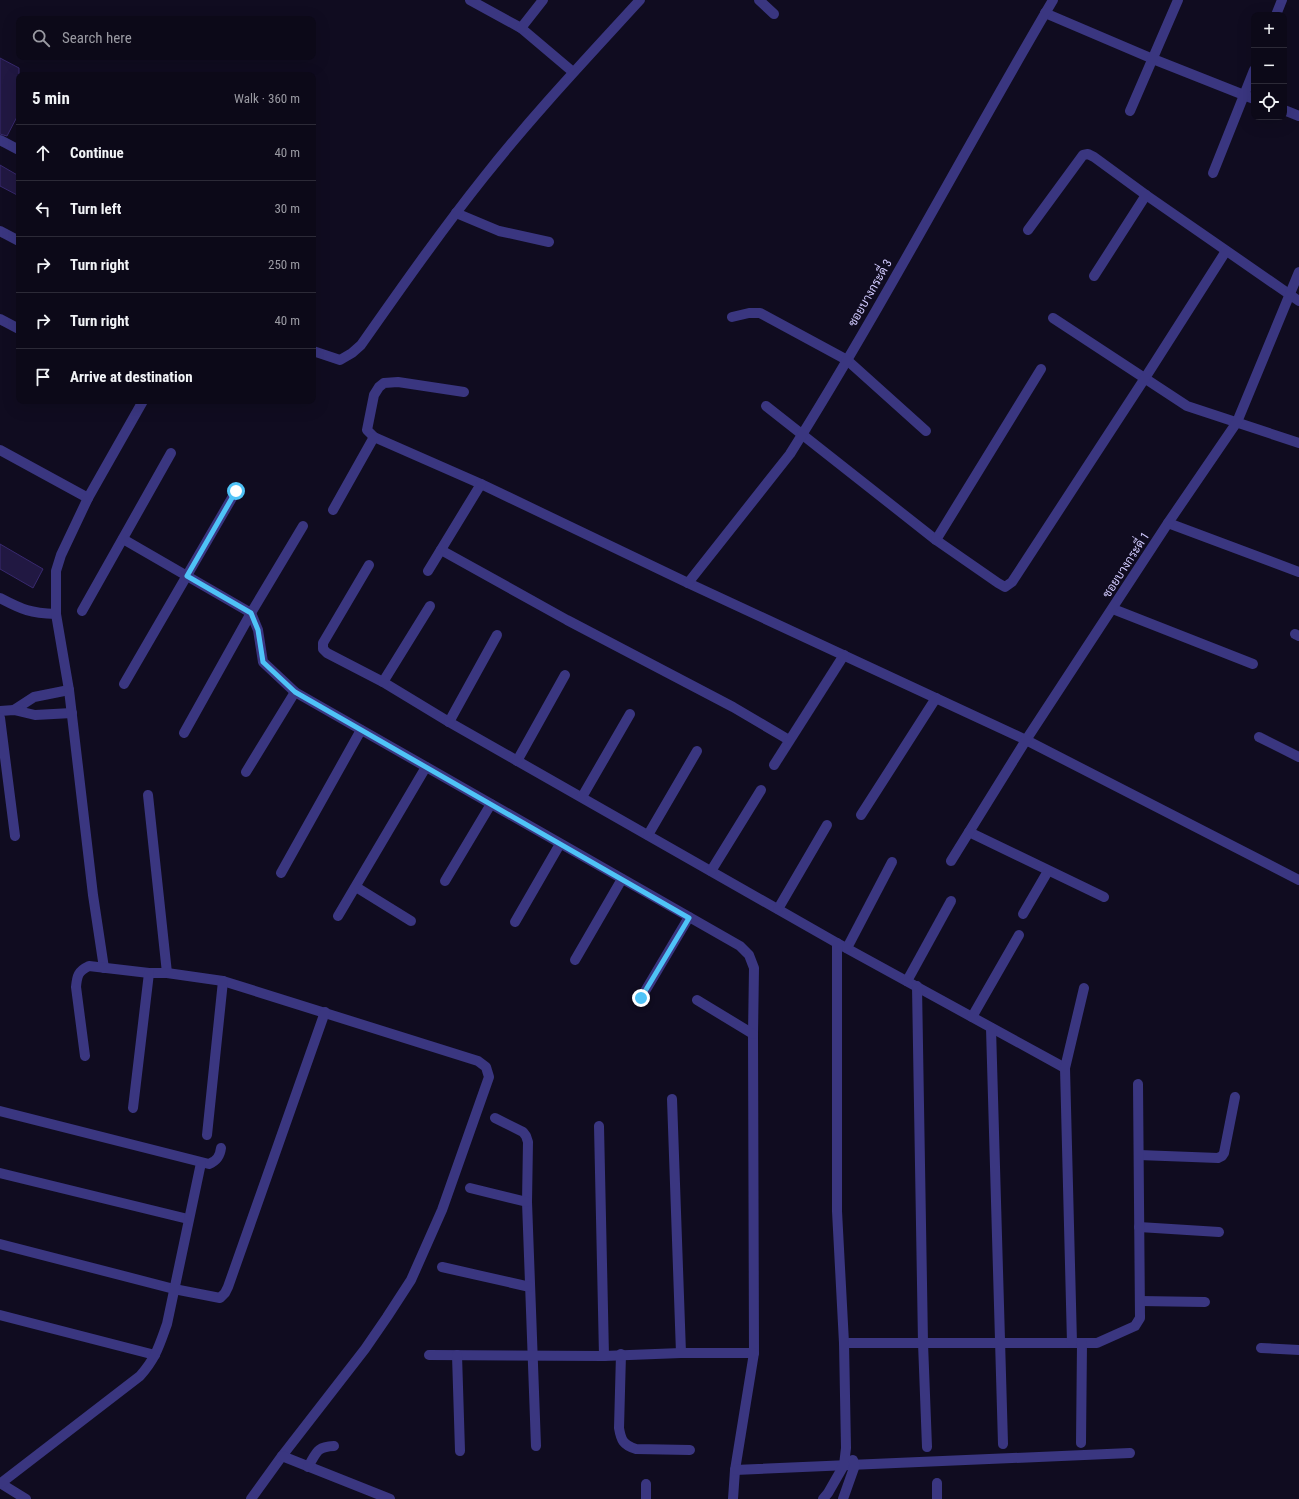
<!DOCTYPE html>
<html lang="en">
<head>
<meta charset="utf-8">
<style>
  :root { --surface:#0c0918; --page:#151221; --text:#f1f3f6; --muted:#9a9aa2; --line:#2c2a37 }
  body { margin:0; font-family:"Roboto Condensed",Sarabun,sans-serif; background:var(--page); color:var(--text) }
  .controls { position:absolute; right:12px; top:12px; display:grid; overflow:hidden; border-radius:8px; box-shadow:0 4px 16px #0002 }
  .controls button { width:36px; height:36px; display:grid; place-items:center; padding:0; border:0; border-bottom:1px solid var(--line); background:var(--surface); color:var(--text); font:20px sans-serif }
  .stop { position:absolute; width:12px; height:12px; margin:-9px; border:3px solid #4fc3f7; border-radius:50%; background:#fff }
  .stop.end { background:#4fc3f7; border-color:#fff; box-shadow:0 1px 4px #0008 }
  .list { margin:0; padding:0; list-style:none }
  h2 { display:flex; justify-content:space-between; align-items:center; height:52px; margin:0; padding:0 16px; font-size:17px }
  h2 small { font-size:13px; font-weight:400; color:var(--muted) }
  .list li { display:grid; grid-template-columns:26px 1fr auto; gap:12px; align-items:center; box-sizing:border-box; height:56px; padding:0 16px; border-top:1px solid var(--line) }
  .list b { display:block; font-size:15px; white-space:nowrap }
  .list em { font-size:13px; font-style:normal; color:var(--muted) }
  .icon { flex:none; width:22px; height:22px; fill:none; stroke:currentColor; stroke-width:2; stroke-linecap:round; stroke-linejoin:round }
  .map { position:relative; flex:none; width:1299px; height:1499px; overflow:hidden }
  .search { position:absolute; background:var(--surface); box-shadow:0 4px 16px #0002; left:16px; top:16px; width:300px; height:44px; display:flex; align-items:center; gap:10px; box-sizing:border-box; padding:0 14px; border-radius:8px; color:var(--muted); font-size:15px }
  .panel { position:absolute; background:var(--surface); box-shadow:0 4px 16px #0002; left:16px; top:72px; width:300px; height:332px; border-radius:8px }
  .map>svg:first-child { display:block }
</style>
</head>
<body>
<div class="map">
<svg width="1299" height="1499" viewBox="0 0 1299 1499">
  <rect width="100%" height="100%" fill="#100c20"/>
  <!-- building -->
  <g fill="#211842" stroke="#38296e">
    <path d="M0 58 19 68V113L7 136 0 134Z"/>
    <path d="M0 165 19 176V196L0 186Z"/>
    <path d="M0 544 43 569 33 588 0 569Z"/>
  </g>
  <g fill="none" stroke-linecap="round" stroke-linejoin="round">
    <!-- minor -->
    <g stroke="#3a3680" stroke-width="10">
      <path d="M470 0 521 28 573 72"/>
      <path d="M759 0 774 14"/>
      <path d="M1045 13 1153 59 1254 99"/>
      <path d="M1276 15 1282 0"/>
      <path d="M521 28 543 0"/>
      <path d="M1284 110 1299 116"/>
      <path d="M1130 111 1178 0"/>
      <path d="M0 140 19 150"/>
      <path d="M1213 173 1254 70"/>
      <path d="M456 213 499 231 549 242"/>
      <path d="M1028 230 1083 155 1088 154 1094 157 1146 195 1299 301"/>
      <path d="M0 231 19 241"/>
      <path d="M1094 276 1146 195"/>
      <path d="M732 317 749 313H760L847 360 926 431"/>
      <path d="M1053 318 1187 406 1299 443"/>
      <path d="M0 319 19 329"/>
      <path d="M313 351 340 360 352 353 361 345C401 288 441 231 484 177 533 115 587 58 640 0"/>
      <path d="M464 392 398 382 384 383 379 387 374 395 367 430 374 437 481 484 688 583 1026 740 1299 880"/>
      <path d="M766 406 936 540 998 583 1005 587 1012 582 1145 378 1226 251"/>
      <path d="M0 450 88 498"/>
      <path d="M333 510 374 437"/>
      <path d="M1168 523 1299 572"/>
      <path d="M123 539 251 613 258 630 263 662 295 692 740 946 749 955 754 968 753 1034 754 1353 735 1470 733 1499"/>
      <path d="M936 540 1041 369"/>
      <path d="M441 550 567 620 733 707 789 740"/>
      <path d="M369 565 323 643V649L327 653 383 682 449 722 837 943 1065 1068"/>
      <path d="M428 571 481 484"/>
      <path d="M688 583 790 454C883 306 964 151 1053 0"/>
      <path d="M0 598C23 610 30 613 56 614"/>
      <path d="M1113 609 1253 664"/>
      <path d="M82 611 171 453"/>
      <path d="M1295 634 1299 636"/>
      <path d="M383 682 430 606"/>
      <path d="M124 684 236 491"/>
      <path d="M14 710 34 697 69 690"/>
      <path d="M0 711 14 710 35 715 72 713"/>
      <path d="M0 718 15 836"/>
      <path d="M449 722 497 635"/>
      <path d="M184 733 251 613 303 526"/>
      <path d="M1259 737 1299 757"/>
      <path d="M517 761 565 675"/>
      <path d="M774 765 844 655"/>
      <path d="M246 772 295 692"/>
      <path d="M148 795 167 973"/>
      <path d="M582 797 630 714"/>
      <path d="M861 815 936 698"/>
      <path d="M969 832 1104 897"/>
      <path d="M648 835 697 751"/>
      <path d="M951 861 1026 740 1168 523 1237 422 1299 272"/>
      <path d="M711 871 761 790"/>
      <path d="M281 873 361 730"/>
      <path d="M445 881 491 804"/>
      <path d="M356 887 411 921"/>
      <path d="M778 909 827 825"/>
      <path d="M1023 914 1048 871"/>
      <path d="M338 916 426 767"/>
      <path d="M515 922 560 844"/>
      <path d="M847 948 892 862"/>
      <path d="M575 960 622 879"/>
      <path d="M104 968 93 895 69 690 56 614V571L61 555 88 498 143 401"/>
      <path d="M907 981 951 901"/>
      <path d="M917 986 923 1343 927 1447"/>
      <path d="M641 998 689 917"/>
      <path d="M697 1000 753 1034"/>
      <path d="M972 1017 1019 935"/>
      <path d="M991 1028 1003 1444"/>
      <path d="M85 1056 76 987C77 976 78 971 89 966L149 973H167L223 981 478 1061 486 1067 489 1077 442 1210 411 1280 387 1317 365 1349 282 1456 251 1499"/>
      <path d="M672 1099 681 1353"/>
      <path d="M133 1108 149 973"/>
      <path d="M0 1111 209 1164C217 1161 220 1156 221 1148"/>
      <path d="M495 1118 523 1132 526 1136 528 1142 527 1202 536 1446"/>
      <path d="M599 1126 604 1356"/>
      <path d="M207 1135 223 981"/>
      <path d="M1139 1155 1218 1158 1222 1156 1224 1153 1235 1097"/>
      <path d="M0 1173 188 1219"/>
      <path d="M470 1188 527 1202"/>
      <path d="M1139 1227 1219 1232"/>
      <path d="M0 1244 174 1289 220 1298 225 1293 228 1287 325 1012"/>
      <path d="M442 1267 530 1287"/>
      <path d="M1140 1301 1205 1302"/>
      <path d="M0 1315 155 1355"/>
      <path d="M844 1343H1097L1135 1326 1140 1318 1138 1084"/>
      <path d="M1072 1343 1065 1068 1084 988"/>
      <path d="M1261 1348 1299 1350"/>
      <path d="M621 1354 619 1428C621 1440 623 1445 636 1449L690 1450"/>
      <path d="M429 1355 604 1356 681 1353H754"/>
      <path d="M457 1355 460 1451"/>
      <path d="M1081 1443 1082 1343"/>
      <path d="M282 1456 390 1499"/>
      <path d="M308 1467C317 1452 316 1447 334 1446"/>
      <path d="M735 1470 1130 1453"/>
      <path d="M0 1483 26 1499"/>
      <path d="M1 1483 140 1376C156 1358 159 1346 167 1324L201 1163"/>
      <path d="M646 1499V1484"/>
      <path d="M823 1499 828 1493 844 1465 846 1448 844 1343 837 1211V943"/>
      <path d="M843 1499 855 1465 853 1460"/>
      <path d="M937 1499V1483"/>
    </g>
  </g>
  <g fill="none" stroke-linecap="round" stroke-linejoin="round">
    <!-- route -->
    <path stroke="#4fc3f7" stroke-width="5" d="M236 491 187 576 251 613 258 630 263 662 295 692 689 918 641 998"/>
  </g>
  <g text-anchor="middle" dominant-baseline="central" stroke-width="3.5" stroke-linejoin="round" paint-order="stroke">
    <!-- street labels -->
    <g font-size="12" fill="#d2cbff" stroke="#100c20">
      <text transform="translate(870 293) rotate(-60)">ซอยบางกระดี่ 3</text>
      <text transform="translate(1126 565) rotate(-57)">ซอยบางกระดี่ 1</text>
    </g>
  </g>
</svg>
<div class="controls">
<button>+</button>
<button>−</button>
<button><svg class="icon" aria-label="locate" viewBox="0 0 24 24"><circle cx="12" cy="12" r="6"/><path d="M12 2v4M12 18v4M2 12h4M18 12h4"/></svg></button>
</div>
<div class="stop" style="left:236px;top:491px"></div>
<div class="stop end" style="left:641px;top:998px"></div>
<div class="search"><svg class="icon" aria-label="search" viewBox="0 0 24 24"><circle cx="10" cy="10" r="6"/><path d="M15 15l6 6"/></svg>Search here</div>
<section class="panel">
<h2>5 min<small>Walk · 360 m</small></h2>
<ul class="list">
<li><svg class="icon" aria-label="ahead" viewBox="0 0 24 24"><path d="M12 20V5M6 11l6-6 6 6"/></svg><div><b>Continue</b></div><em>40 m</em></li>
<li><svg class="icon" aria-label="left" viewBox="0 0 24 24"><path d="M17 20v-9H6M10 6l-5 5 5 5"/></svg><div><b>Turn left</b></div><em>30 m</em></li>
<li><svg class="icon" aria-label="right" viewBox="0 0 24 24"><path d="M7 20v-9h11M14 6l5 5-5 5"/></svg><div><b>Turn right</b></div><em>250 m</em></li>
<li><svg class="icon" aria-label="right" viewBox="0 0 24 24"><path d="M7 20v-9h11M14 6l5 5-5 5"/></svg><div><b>Turn right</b></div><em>40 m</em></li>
<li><svg class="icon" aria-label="arrive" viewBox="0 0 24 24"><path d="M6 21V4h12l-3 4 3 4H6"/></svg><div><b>Arrive at destination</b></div></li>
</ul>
</section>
</div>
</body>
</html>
